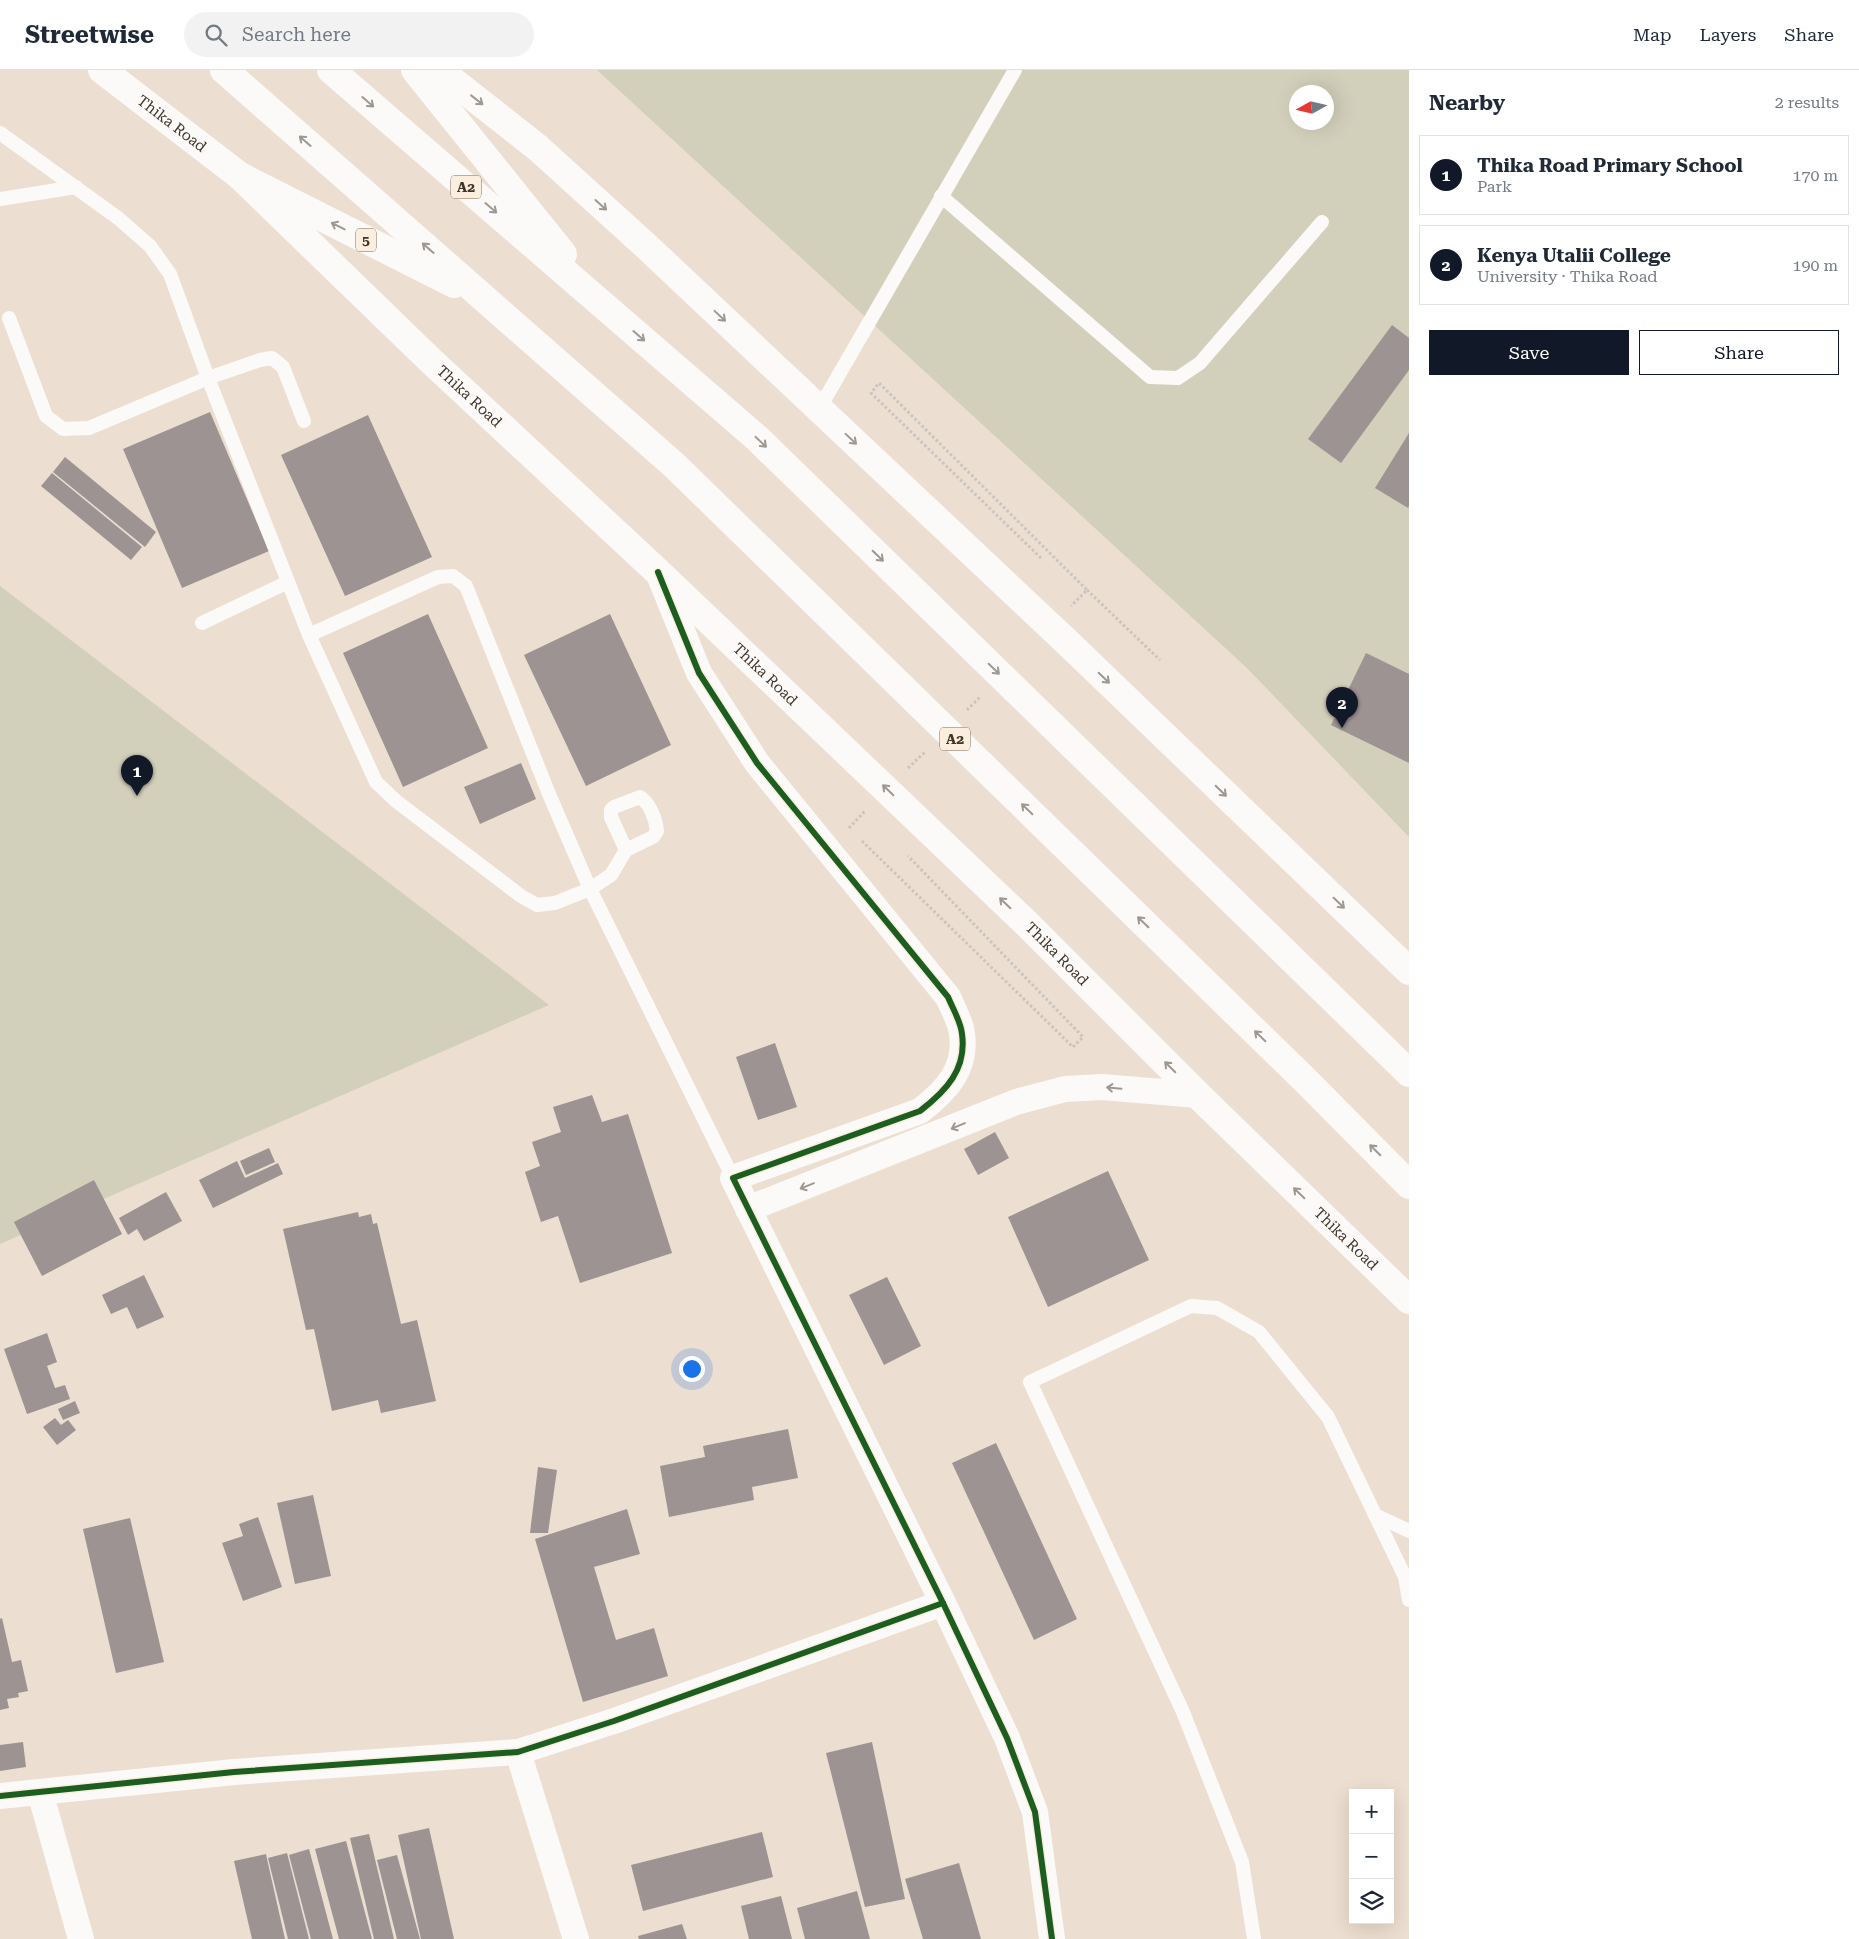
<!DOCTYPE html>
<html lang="en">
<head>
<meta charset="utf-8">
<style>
  :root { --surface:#fff; --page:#f2f2f3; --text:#1f2937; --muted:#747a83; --line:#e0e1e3; --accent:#111827 }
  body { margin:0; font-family:"Roboto Serif",serif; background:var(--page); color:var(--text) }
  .controls { position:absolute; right:15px; bottom:15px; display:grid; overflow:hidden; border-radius:0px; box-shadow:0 5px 20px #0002 }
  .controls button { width:45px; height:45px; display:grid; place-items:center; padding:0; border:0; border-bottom:1px solid var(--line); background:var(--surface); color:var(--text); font:25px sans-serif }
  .compass { position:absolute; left:1289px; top:15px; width:45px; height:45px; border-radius:50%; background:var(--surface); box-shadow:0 5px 20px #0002; rotate:262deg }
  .you { position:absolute; left:691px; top:1298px; width:18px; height:18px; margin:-12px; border:4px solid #fff; border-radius:50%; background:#1a73e8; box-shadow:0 0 0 8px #1a73e833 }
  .badge { display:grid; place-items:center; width:32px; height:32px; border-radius:50%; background:var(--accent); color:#fff; font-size:16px; font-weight:700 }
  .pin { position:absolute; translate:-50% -41px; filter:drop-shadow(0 1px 2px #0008) }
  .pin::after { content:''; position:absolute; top:26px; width:18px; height:15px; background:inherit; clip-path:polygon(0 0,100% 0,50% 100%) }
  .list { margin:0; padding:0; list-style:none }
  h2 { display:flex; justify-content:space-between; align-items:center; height:65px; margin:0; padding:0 20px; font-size:21px }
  h2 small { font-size:16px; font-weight:400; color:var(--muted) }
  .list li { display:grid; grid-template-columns:32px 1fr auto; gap:15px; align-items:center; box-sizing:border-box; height:80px; margin:0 10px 10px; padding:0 10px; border:1px solid var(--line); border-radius:0px }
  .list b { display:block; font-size:19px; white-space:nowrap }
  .list p { margin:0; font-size:16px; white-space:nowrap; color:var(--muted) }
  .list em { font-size:16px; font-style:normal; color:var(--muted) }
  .actions { display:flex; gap:10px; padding:15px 20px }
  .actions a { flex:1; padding:11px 0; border:1px solid var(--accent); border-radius:0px; text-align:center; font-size:18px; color:var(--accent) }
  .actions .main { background:var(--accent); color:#fff }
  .icon { flex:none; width:28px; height:28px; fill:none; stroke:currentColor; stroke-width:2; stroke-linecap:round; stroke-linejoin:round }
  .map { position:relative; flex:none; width:1409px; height:1869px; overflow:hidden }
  header { display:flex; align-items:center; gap:30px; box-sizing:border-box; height:70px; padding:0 25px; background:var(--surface); border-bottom:1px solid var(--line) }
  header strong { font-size:24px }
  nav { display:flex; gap:28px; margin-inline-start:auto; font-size:18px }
  .search { width:350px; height:45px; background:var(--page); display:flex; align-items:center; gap:12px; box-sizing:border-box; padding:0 18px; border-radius:28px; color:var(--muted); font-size:19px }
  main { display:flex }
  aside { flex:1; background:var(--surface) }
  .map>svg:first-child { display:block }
</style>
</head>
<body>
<header>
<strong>Streetwise</strong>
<div class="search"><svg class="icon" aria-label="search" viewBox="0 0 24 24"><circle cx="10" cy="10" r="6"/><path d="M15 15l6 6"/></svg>Search here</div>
<nav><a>Map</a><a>Layers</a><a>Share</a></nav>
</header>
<main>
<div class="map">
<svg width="1409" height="1869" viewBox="0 0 1409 1869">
  <rect width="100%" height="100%" fill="#ecded0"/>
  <!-- green -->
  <g fill="#d2cfbb" fill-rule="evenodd">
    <path d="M597 0H1409V767L1247 598ZM1296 22H1326V52H1296Z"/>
    <path d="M0 516 549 935 0 1174Z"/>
  </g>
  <!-- building -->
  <g fill="#9c9392">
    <path d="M1392 255 1409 268V300L1341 393 1308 369Z"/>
    <path d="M210 342 269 481 182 518 123 379Z"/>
    <path d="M368 345 432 487 345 526 281 385Z"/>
    <path d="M1409 363V436L1408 438 1375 418Z"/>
    <path d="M65 387 156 462 145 477 53 402Z"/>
    <path d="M52 403 142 477 131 490 41 416Z"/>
    <path d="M428 544 488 678 403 717 343 583Z"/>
    <path d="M610 544 671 675 586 716 524 585Z"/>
    <path d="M1366 583 1409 604V693L1331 655Z"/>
    <path d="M521 693 536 729 480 754 464 717Z"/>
    <path d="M775 973 797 1037 758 1050 736 987Z"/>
    <path d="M592 1025 602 1052 628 1044 672 1183 580 1213 558 1146 541 1152 525 1102 540 1096 532 1072 561 1062 553 1037Z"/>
    <path d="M995 1062 1009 1088 978 1105 964 1079Z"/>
    <path d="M269 1078 275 1092 246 1105 240 1091Z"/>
    <path d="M237 1091 245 1108 278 1093 283 1104 213 1138 199 1110Z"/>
    <path d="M1108 1101 1149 1190 1048 1237 1008 1147Z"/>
    <path d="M94 1110 122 1164 42 1206 14 1152Z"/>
    <path d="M166 1122 182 1151 144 1171 137 1159 128 1165 119 1148Z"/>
    <path d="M358 1142 359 1147 371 1144 373 1154 377 1153 401 1254 417 1250 436 1331 381 1343 378 1330 332 1341 314 1259 306 1260 283 1159Z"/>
    <path d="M144 1205 164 1247 137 1259 127 1237 111 1244 102 1225Z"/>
    <path d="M887 1207 921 1276 884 1295 849 1225Z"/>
    <path d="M47 1263 57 1292 47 1296 55 1318 65 1315 70 1329 27 1344 4 1279Z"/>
    <path d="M75 1331 80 1343 63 1350 58 1339Z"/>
    <path d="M55 1348 61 1355 68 1350 76 1360 57 1375 43 1357Z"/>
    <path d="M788 1359 798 1408 752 1417 754 1430 669 1447 660 1396 705 1387 703 1376Z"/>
    <path d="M996 1373 1077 1549 1034 1570 952 1393Z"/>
    <path d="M538 1397 557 1400 548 1463H530Z"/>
    <path d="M313 1425 331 1506 295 1514 277 1433Z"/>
    <path d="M627 1439 640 1484 594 1497 616 1570 654 1558 668 1606 583 1632 535 1469Z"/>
    <path d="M258 1447 282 1517 243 1531 222 1473 243 1466 239 1454Z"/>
    <path d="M130 1448 164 1592 116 1603 83 1459Z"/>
    <path d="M2 1548 12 1592 21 1590 28 1621 18 1623 19 1627 7 1629 9 1638 0 1640V1549Z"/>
    <path d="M23 1672 26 1697 0 1701V1675Z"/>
    <path d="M872 1672 905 1829 865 1837 826 1683Z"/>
    <path d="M429 1758 454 1869H421L398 1765Z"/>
    <path d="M762 1762 773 1807 643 1841 631 1795Z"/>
    <path d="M369 1764 394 1869H374L350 1768Z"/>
    <path d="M346 1771 372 1869H339L315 1779Z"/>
    <path d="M309 1779 333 1869H311L289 1785Z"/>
    <path d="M287 1783 309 1869H288L268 1788Z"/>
    <path d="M266 1784 267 1789 285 1869H252L234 1791Z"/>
    <path d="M397 1785 420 1869H397L377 1790Z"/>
    <path d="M959 1793 981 1869H923L905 1809Z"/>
    <path d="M857 1821 870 1869H805L797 1838Z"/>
    <path d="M781 1826 792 1869H749L741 1836Z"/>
    <path d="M682 1854 687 1869H639L638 1866Z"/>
  </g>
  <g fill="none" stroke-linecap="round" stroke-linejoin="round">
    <!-- path -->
    <g stroke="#cac4c0" stroke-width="3" stroke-dasharray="2.5 2.5" stroke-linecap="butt">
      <path d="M1041 488 871 323 879 313 1087 520 1071 536"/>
      <path d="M1087 520 1160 590"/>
      <path d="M967 640 980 627"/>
      <path d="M908 698 925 682"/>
      <path d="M849 758 865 741"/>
      <path d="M862 771 1073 977 1083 967 908 786"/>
    </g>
    <!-- service -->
    <g stroke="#fcfaf8" stroke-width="14">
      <path d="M0 63 118 148 150 176 170 204 208 308 309 565 376 712 396 731 521 826 537 835 555 833 590 819 733 1108"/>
      <path d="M941 126 1150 307 1178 308 1200 293 1322 152"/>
      <path d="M0 129 76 117"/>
      <path d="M9 248 46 346 63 359 89 358 208 308 260 290 272 288 283 297 304 351"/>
      <path d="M819 339 1015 0"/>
      <path d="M202 553 288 512"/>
      <path d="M309 565 438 507 453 506 466 516 549 724 590 819 611 805 626 780 653 767 657 761C656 750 650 733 640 727L614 737 611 740V747L626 780"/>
      <path d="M1375 1445 1409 1461"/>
      <path d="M1254 1869 1242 1792 1183 1642 1030 1312 1191 1236 1217 1238 1259 1262 1328 1347 1405 1507 1409 1530"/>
    </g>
    <!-- minor -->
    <g stroke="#fcfaf8" stroke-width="26">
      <path d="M658 502 699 603 757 693 948 927C953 939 961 952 962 964 967 999 946 1021 920 1041L733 1108 943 1533 1007 1668 1035 1742 1052 1869"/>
      <path d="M748 1139 1016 1032 1065 1019 1102 1017 1198 1025"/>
      <path d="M518 1682 576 1869"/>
      <path d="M40 1722 81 1869"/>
      <path d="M0 1726 234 1702 518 1682 614 1651 943 1533"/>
    </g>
    <!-- secondary -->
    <g stroke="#fcfaf8" stroke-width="28">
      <path id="s1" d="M102 0 240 106 429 289 658 502 1025 852 1198 1025 1409 1230"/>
      <path d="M439 0 538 78 645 175 1069 574 1409 901"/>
    </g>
    <!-- trunk -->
    <g stroke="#fcfaf8" stroke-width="28">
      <path d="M224 0 674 395 1305 1010 1409 1115"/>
      <path d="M331 0 758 369 1409 1003"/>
      <path d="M415 0 563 184"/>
      <path d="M240 106 454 214"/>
    </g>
    <!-- cycleway casing -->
    <g stroke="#fceedf" stroke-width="9">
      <g id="cycleway">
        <path d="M658 502 699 603 757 693 948 927C953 939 961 952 962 964 967 999 946 1021 920 1041L733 1108 943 1533 1007 1668 1035 1742 1052 1869"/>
        <path d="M0 1726 234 1702 518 1682 614 1651 943 1533"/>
      </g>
    </g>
    <!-- cycleway -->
    <use href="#cycleway" stroke="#1b5e20" stroke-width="6"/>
  </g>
  <!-- one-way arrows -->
  <defs><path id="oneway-shaft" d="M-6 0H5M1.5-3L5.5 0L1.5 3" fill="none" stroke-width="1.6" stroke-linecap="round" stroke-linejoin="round" transform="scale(1.25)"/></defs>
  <g stroke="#9e9892">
    <use href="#oneway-shaft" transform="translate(477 30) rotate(38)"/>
    <use href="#oneway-shaft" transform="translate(368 32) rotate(41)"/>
    <use href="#oneway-shaft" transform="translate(305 71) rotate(-139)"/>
    <use href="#oneway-shaft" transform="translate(601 135) rotate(42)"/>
    <use href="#oneway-shaft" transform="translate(491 138) rotate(41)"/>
    <use href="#oneway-shaft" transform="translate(338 156) rotate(-153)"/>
    <use href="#oneway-shaft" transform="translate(428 178) rotate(-139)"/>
    <use href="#oneway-shaft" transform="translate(720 246) rotate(43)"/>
    <use href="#oneway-shaft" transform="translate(639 266) rotate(41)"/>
    <use href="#oneway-shaft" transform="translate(851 369) rotate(43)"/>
    <use href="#oneway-shaft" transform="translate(761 372) rotate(43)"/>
    <use href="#oneway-shaft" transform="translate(878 486) rotate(44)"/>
    <use href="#oneway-shaft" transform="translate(994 599) rotate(44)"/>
    <use href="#oneway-shaft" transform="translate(1104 608) rotate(44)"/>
    <use href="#oneway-shaft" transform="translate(888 720) rotate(-136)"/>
    <use href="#oneway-shaft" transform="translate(1221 721) rotate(44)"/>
    <use href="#oneway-shaft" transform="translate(1027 739) rotate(-136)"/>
    <use href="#oneway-shaft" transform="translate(1005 833) rotate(-136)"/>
    <use href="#oneway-shaft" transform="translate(1339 833) rotate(44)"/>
    <use href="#oneway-shaft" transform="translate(1143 852) rotate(-136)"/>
    <use href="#oneway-shaft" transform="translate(1260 966) rotate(-136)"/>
    <use href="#oneway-shaft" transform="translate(1170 997) rotate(-135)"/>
    <use href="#oneway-shaft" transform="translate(1114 1018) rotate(-175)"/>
    <use href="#oneway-shaft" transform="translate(958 1056) rotate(157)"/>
    <use href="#oneway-shaft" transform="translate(1375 1080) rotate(-135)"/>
    <use href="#oneway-shaft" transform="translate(807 1116) rotate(158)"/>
    <use href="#oneway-shaft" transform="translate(1299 1123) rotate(-136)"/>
  </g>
  <g text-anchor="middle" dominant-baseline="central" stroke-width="5" stroke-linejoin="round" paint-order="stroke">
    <!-- shield labels -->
    <g fill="#fceedf" stroke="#786d61" stroke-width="1">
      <rect x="451" y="105.5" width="30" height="23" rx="4"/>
      <rect x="356" y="158.5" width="20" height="23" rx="4"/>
      <rect x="940" y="657.5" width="30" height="23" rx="4"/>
    </g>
    <g font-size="14" font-weight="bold" fill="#3f362b">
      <text x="466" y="117">A2</text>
      <text x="366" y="170">5</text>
      <text x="955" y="669">A2</text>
    </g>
    <!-- street labels -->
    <g font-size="15" fill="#3f362b" stroke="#fceedf">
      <text stroke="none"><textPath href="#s1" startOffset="88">Thika Road</textPath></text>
      <text stroke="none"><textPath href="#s1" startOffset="492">Thika Road</textPath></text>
      <text stroke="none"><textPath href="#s1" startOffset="898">Thika Road</textPath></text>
      <text stroke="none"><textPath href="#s1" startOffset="1302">Thika Road</textPath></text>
      <text stroke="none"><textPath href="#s1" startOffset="1708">Thika Road</textPath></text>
    </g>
  </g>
</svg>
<div class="controls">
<button>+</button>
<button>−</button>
<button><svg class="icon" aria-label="layers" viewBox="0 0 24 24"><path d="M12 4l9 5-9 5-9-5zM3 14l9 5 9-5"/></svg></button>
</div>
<svg class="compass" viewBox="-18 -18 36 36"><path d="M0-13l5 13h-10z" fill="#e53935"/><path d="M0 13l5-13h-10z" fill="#747a83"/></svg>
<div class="you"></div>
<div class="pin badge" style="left:137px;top:726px">1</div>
<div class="pin badge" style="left:1342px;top:658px">2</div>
</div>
<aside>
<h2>Nearby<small>2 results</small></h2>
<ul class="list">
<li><span class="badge">1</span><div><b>Thika Road Primary School</b><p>Park</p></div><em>170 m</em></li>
<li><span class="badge">2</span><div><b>Kenya Utalii College</b><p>University · Thika Road</p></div><em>190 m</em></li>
</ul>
<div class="actions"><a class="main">Save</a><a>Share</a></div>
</aside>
</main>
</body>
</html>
